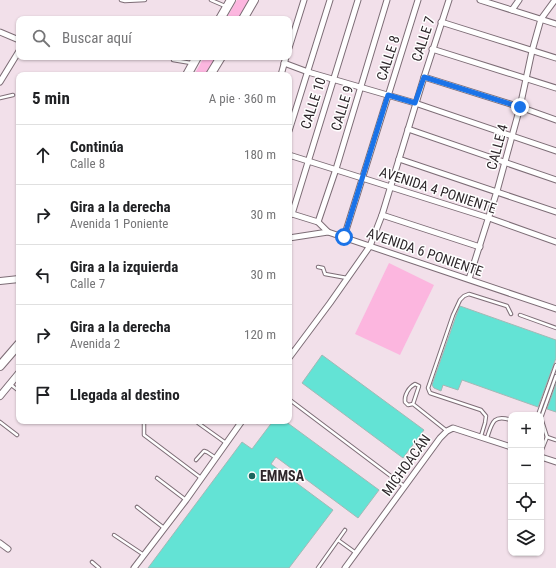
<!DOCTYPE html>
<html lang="es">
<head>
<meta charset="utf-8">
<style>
  :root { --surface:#fff; --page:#f2f2f2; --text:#202124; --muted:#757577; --line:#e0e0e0 }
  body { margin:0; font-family:"Roboto Condensed",sans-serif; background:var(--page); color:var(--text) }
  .controls { position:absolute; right:12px; bottom:12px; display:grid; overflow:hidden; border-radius:8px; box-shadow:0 1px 3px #0004 }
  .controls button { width:36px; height:36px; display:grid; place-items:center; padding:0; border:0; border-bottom:1px solid var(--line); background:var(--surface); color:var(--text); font:20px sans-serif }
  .stop { position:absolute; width:12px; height:12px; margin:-9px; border:3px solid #1a73e8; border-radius:50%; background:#fff }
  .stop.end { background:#1a73e8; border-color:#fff; box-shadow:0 1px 4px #0008 }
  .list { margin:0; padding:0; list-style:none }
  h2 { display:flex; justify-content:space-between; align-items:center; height:52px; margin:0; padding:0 16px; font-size:17px }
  h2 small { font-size:13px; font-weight:400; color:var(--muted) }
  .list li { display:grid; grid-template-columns:26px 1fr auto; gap:12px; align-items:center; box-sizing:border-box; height:60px; padding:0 16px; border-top:1px solid var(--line) }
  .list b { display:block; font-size:15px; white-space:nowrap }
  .list p { margin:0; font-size:13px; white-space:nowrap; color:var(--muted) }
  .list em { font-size:13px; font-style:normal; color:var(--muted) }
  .icon { flex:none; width:22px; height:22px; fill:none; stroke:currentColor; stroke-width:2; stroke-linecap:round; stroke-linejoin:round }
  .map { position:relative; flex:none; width:556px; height:568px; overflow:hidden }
  .search { position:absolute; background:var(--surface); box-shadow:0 1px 3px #0004; left:16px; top:16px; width:276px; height:44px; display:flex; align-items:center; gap:10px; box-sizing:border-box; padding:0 14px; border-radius:8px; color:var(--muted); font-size:15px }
  .panel { position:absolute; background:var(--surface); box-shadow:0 1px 3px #0004; left:16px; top:72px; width:276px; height:352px; border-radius:8px }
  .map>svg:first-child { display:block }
</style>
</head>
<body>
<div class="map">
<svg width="556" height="568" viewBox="0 0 556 568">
  <rect width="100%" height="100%" fill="#f2e0ea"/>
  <!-- green -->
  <g fill="#fcb6df">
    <path d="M237 0H252L241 19H226Z"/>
    <path d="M204 57H219L208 75H194Z"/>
    <path d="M389 263 434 285 400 355 355 334Z"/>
  </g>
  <!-- building -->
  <g fill="#63e3d5" stroke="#a3b8b5">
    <path d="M460 306 556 340V358L538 407 462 380 458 390 443 385 441 391 434 388 432 385 456 316Z"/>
    <path d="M322 355 424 430 403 458 302 383Z"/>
    <path d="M556 384V412L547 409Z"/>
    <path d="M273 421H285L379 490 358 518 276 457 271 464 333 510 289 568H148L242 442 252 449Z"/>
  </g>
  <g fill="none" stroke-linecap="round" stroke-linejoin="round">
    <!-- service casing -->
    <g stroke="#7d6d76" stroke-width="4.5">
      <g id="service">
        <path d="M121 0 125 1 145 0"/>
        <path d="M211 0 225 6"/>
        <path d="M173 60 191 63"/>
        <path d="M0 98 13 95"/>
        <path d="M318 267 323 268 325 274 347 278"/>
        <path d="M520 315 556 328"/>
        <path d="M289 347 293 352"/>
        <path d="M10 384 19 391"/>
        <path d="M290 400 404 486"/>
        <path d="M413 404 408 405 405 402C404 395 409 387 415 384L419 386 413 404 447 431"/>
        <path d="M538 415 556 365"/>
        <path d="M144 421V435L201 478"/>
        <path d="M0 422 17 435"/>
        <path d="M198 423 226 443"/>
        <path d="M481 436 485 423 486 416 481 410 430 393 428 388 453 315 460 300 464 296 469 294 507 306 511 314"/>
        <path d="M547 437 556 440"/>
        <path d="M487 438C492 423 493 414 511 420"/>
        <path d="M541 452 547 437 541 418 556 376"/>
        <path d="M196 460 204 451 207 452 216 458"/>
        <path d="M157 478 186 500"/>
        <path d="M137 507 164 528"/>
        <path d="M114 535 144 555"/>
        <path d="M338 540 356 553"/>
        <path d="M92 562 99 568"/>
        <path d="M318 568 345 530"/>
      </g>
    </g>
    <!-- minor casing -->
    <g stroke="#7d6d76" stroke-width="7">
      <g id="minor">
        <path d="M480 0 556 24"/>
        <path d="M512 10 519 0"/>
        <path d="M441 22 556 58"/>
        <path d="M0 32 19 40"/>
        <path d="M289 48 304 0"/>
        <path d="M432 49 556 88"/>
        <path d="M284 63 308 72 415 103 556 151"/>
        <path d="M281 75 286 57"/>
        <path d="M424 77 520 107 556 120"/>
        <path d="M0 82 19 51"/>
        <path d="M408 129 556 180"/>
        <path d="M289 131 330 0"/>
        <path d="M289 155 489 218 556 242"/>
        <path d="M399 159 556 212"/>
        <path d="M289 213 318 222 328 232 556 309"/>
        <path d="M292 214 358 0"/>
        <path d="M382 215 480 247"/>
        <path d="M318 222 336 169 387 0"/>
        <path d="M344 237 418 0"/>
        <path d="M289 238 328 232"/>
        <path d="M469 279 497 191 520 107 532 51 541 19 555 0"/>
        <path d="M289 358 330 303 370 246 382 215 424 77 449 0"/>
        <path d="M541 457 556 462"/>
        <path d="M0 543 8 549"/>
        <path d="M134 568 186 500 242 421"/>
        <path d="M345 568 440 438 447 431 453 428 511 447"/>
      </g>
    </g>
    <!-- tertiary casing -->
    <g stroke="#7d6d76" stroke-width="8">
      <g id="tertiary">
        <path d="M0 281 19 279"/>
        <path d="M0 396 19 373"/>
      </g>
    </g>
    <!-- primary casing -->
    <g stroke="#7d6d76" stroke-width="10">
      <g id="primary">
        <path d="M220 19 231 0"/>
        <path d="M243 19 254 0"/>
        <path d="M187 75 197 57"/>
        <path d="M210 75 221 57"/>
        <path d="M0 366 19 344"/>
      </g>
    </g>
    <!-- service -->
    <use href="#service" stroke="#fff" stroke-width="2.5"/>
    <!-- minor -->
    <use href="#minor" stroke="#fff" stroke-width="5"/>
    <!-- tertiary -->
    <use href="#tertiary" stroke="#fff" stroke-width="6"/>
    <!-- primary -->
    <use href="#primary" stroke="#fff" stroke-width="8"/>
  </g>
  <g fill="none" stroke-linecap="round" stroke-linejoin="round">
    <!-- route -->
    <path stroke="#1a73e8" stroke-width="5" d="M344 237 388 95 415 103 424 77 520 107"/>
  </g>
  <!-- markers -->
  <circle fill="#1b655e" stroke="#fff" stroke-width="1.5" cx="252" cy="476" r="4"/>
  <g text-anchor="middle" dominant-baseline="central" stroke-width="3" stroke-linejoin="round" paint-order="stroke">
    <!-- street labels -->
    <g font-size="14" fill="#2e272b" stroke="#fff">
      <text transform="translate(423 39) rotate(-72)">CALLE 7</text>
      <text transform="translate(388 58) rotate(-72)">CALLE 8</text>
      <text transform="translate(313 103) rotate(-72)">CALLE 10</text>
      <text transform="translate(342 108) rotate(-73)">CALLE 9</text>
      <text transform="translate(497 147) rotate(-75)">CALLE 4</text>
      <text transform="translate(438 190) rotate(18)">AVENIDA 4 PONIENTE</text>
      <text transform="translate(425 252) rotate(19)">AVENIDA 6 PONIENTE</text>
      <text transform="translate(406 465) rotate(-54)">MICHOACÁN</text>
    </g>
    <!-- poi labels -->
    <g font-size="14" font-weight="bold" fill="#2e272b" stroke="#fff" text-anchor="start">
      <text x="260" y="476">EMMSA</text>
    </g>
  </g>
</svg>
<div class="controls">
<button>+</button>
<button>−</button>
<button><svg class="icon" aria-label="locate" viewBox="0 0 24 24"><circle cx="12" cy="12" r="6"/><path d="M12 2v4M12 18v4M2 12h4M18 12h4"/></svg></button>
<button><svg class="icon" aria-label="layers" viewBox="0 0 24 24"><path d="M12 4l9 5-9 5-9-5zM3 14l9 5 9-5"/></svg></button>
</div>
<div class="stop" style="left:344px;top:237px"></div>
<div class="stop end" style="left:520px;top:107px"></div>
<div class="search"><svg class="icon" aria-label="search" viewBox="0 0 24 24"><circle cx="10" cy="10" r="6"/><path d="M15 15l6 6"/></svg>Buscar aquí</div>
<section class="panel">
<h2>5 min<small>A pie · 360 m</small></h2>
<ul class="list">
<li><svg class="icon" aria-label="ahead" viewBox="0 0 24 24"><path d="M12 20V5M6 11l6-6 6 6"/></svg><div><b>Continúa</b><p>Calle 8</p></div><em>180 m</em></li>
<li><svg class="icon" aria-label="right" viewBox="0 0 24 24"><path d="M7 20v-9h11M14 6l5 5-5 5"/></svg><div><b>Gira a la derecha</b><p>Avenida 1 Poniente</p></div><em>30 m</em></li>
<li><svg class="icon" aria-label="left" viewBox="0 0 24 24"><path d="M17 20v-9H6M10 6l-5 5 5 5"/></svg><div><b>Gira a la izquierda</b><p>Calle 7</p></div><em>30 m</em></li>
<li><svg class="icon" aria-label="right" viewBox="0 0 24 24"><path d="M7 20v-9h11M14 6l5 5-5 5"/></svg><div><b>Gira a la derecha</b><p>Avenida 2</p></div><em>120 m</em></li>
<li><svg class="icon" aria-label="arrive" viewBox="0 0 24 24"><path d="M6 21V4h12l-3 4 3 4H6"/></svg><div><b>Llegada al destino</b></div></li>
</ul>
</section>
</div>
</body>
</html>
